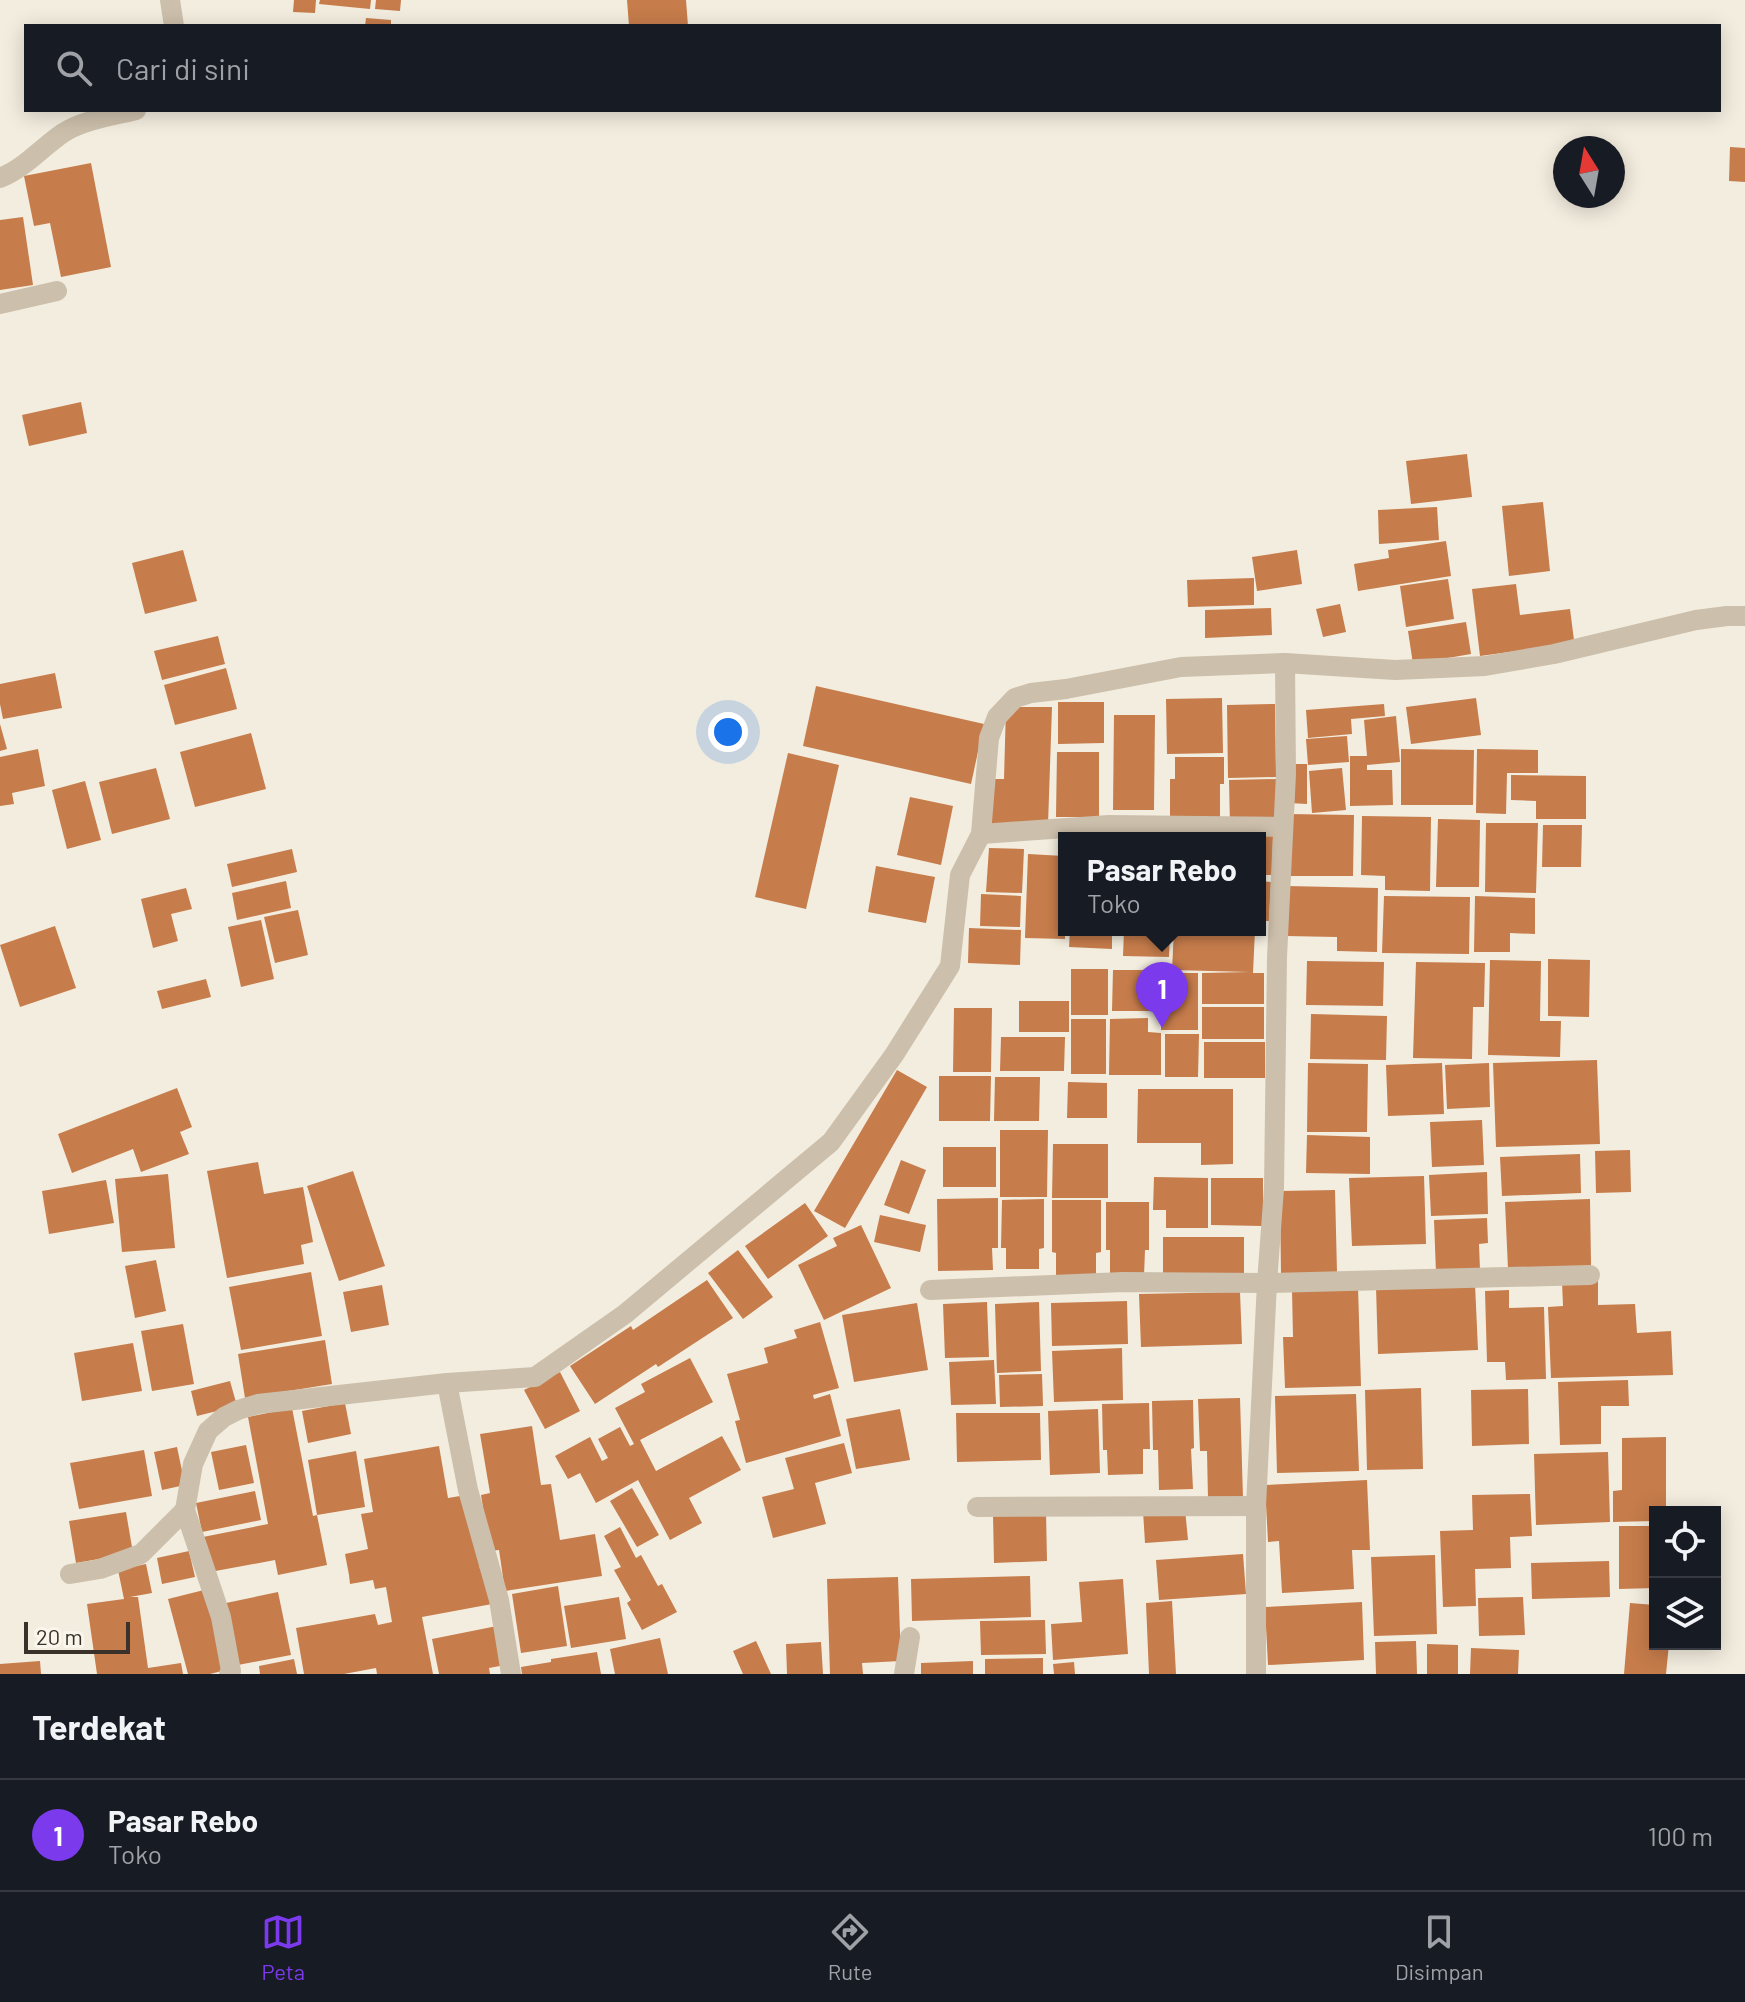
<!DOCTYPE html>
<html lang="id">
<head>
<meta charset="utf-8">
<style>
  :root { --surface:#171b24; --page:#242831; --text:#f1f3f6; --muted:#9ea1a6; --line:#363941; --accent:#7c3aed }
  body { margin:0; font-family:Barlow,sans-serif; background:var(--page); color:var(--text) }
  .controls { position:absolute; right:24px; bottom:24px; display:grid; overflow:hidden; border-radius:0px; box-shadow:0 4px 20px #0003 }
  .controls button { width:72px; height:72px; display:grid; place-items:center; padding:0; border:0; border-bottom:2px solid var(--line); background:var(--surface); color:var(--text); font:40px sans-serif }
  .compass { position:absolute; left:1553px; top:136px; width:72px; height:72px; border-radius:50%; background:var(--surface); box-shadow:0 4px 20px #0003; rotate:349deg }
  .scale { position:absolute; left:24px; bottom:20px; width:106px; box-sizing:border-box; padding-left:8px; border:4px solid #39312a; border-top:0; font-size:22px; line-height:28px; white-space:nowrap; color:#39312a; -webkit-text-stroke:6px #faf6ec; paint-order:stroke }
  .you { position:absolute; left:728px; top:732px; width:28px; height:28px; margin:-20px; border:6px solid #fff; border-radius:50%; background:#1a73e8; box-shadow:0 0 0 12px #1a73e833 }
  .badge { display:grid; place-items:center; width:52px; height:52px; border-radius:50%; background:var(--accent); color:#fff; font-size:26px; font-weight:700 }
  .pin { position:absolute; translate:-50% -66px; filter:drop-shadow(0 2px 4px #0008) }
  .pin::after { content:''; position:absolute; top:42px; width:28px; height:24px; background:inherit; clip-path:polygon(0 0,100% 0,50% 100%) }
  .popup { position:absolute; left:1058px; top:832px; width:208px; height:104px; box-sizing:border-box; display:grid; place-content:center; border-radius:0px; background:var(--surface); filter:drop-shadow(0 2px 6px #0005); font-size:26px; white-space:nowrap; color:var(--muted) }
  .popup b { font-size:30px; color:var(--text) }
  .popup::after { content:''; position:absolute; left:50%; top:100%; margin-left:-16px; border:16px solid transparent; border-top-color:var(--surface) }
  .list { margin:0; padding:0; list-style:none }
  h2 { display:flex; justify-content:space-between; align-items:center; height:104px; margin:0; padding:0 32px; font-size:34px }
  h2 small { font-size:26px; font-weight:400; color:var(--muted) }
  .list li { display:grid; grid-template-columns:52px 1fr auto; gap:24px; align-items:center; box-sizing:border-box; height:112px; padding:0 32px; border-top:2px solid var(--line) }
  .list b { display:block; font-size:30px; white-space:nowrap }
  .list p { margin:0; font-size:26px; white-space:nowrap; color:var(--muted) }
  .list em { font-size:26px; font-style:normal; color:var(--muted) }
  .icon { flex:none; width:44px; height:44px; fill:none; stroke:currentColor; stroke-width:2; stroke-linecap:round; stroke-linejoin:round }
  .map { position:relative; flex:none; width:1745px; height:1674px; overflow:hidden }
  .search { position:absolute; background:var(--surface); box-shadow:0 4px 20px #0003; left:24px; right:24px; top:24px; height:88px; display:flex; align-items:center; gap:20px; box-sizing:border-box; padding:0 28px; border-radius:0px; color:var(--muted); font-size:30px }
  .sheet { height:216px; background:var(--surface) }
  nav { display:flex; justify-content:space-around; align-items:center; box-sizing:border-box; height:112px; border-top:2px solid var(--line); background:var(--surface); font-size:22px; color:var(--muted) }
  nav a { display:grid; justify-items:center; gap:4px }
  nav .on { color:var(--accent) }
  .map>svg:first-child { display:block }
</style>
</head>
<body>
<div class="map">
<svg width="1745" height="1674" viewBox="0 0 1745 1674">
  <rect width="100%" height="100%" fill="#f3eddf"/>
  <!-- building -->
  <g fill="#c67c4b">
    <path d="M294 0H316L315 13 293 12Z"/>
    <path d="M320 0H371L370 9 319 4Z"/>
    <path d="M376 0H401L400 11 375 9Z"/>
    <path d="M627 0H686L688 26H629Z"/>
    <path d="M366 18 391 20V26H365Z"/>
    <path d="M1730 147 1745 148V182L1729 181Z"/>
    <path d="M91 163 111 267 61 277 50 223 34 226 24 176Z"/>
    <path d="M23 217 33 285 0 290V220Z"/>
    <path d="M81 402 87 433 29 446 22 415Z"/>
    <path d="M1467 454 1472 497 1411 504 1406 461Z"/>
    <path d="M1543 502 1550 571 1509 576 1502 506Z"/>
    <path d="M1437 507 1439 540 1379 544 1378 510Z"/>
    <path d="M1446 541 1451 576 1358 591 1354 564 1389 558 1388 550Z"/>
    <path d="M183 550 197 601 145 614 132 563Z"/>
    <path d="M1297 550 1302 584 1257 591 1252 557Z"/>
    <path d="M1254 578V605L1188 607 1187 580Z"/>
    <path d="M1448 579 1454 619 1406 627 1400 586Z"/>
    <path d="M1516 584 1520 615 1570 609 1575 648 1524 650 1480 656 1472 589Z"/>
    <path d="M1340 604 1346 632 1323 637 1316 609Z"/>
    <path d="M1271 608 1272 635 1205 638V610Z"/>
    <path d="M1466 622 1471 654 1413 664 1408 631Z"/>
    <path d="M218 636 225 664 162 680 154 651Z"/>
    <path d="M226 668 237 709 175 725 164 685Z"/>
    <path d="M55 673 62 708 3 719 0 704V684Z"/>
    <path d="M816 686 984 724 971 784 803 746Z"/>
    <path d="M1222 698 1223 753 1167 754 1166 699Z"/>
    <path d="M1476 698 1481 735 1411 744 1406 707Z"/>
    <path d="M1058 702H1104V743L1058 744Z"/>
    <path d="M1275 704 1276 777 1228 778 1227 705Z"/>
    <path d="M1384 704 1385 716 1351 719 1352 734 1308 738 1306 710Z"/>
    <path d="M1006 707H1052L1048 825 988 824 990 779H1004Z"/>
    <path d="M1114 715H1155L1154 810H1113Z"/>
    <path d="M1396 716 1400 762 1367 765V770H1392L1393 805 1350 806V756H1367L1364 720Z"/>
    <path d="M0 724 7 749 0 751Z"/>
    <path d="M251 733 266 789 195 807 180 752Z"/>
    <path d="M1347 736 1349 762 1308 765 1306 739Z"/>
    <path d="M38 749 45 786 12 793 14 804 0 806V757Z"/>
    <path d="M1401 749 1474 750 1473 805H1401Z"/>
    <path d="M1477 749 1538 750V773H1507L1506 814 1476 813Z"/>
    <path d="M1057 752H1099V817H1056Z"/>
    <path d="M788 753 839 765 806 909 755 897Z"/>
    <path d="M1175 757H1224V784H1220V817H1170V779H1175Z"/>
    <path d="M1289 764H1307V804L1289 803Z"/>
    <path d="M156 768 170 819 112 834 99 782Z"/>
    <path d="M1342 768 1346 810 1312 813 1309 771Z"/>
    <path d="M1511 775 1586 776V819H1536V801L1511 800Z"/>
    <path d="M1276 779V825L1230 826 1229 780Z"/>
    <path d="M85 781 101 840 67 849 52 790Z"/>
    <path d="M910 797 953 806 941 865 897 855Z"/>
    <path d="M1288 814 1354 815 1353 876H1287Z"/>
    <path d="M1362 816 1431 817 1430 891 1385 890V876L1361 875Z"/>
    <path d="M1438 819 1480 820 1479 887H1436Z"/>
    <path d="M1486 823H1538L1536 893 1485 892Z"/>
    <path d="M1543 825H1582L1581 867H1542Z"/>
    <path d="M1127 833 1173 834V838H1127Z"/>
    <path d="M1181 834 1239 835V838H1180Z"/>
    <path d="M1260 836H1273L1272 875H1260Z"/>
    <path d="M989 848 1024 849 1022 893 986 892Z"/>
    <path d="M292 849 297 872 232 887 227 864Z"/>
    <path d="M1028 854 1064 856 1065 939 1025 938Z"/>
    <path d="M876 866 935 877 926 923 868 912Z"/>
    <path d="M286 881 291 908 237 920 232 893Z"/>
    <path d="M1260 881 1271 882 1269 921H1260Z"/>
    <path d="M1287 886 1378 888 1377 952 1337 951V937L1286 936Z"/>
    <path d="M186 888 192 909 171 914 178 941 153 948 141 899Z"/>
    <path d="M981 894 1021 896 1020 927 980 926Z"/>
    <path d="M1384 896 1470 897 1469 954 1382 953Z"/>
    <path d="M1475 896 1535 898V934L1510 933V952H1474Z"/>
    <path d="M298 910 308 955 275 963 264 917Z"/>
    <path d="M261 920 274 979 241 987 228 927Z"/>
    <path d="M55 926 76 988 20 1007 0 945Z"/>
    <path d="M969 928 1021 930 1020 965 968 963Z"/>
    <path d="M1070 930H1112V949L1069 947Z"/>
    <path d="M1124 930H1170L1169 957 1123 956Z"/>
    <path d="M1174 930H1255L1253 973H1264V1004H1202V973L1250 972 1172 970Z"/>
    <path d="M1548 959 1590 960 1589 1017 1548 1016Z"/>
    <path d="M1490 960 1541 961 1540 1021H1561L1560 1057 1488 1055Z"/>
    <path d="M1307 961 1384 962 1383 1006 1306 1005Z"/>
    <path d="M1416 962 1485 963 1484 1007H1473L1472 1059 1413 1058Z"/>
    <rect x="1071" y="969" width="37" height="46"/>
    <path d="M1113 970H1158V1011H1112Z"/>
    <path d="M1162 973H1198V1030H1161Z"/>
    <path d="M206 979 211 997 162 1009 157 991Z"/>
    <rect x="1019" y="1001" width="50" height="31"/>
    <rect x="1202" y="1007" width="62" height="32"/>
    <path d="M954 1008H992L991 1072H953Z"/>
    <path d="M1311 1014 1387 1016 1386 1060 1310 1059Z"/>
    <path d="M1148 1018V1032L1161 1033V1075H1109L1110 1019Z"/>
    <rect x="1071" y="1019" width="35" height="55"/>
    <path d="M1165 1034H1199L1198 1077H1165Z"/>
    <path d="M1001 1037H1065L1064 1071H1000Z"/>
    <rect x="1204" y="1042" width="61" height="36"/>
    <path d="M1597 1060 1600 1144 1496 1147 1493 1063Z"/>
    <path d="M1308 1063 1368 1064 1367 1132H1307Z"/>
    <path d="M1442 1063 1444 1114 1388 1116 1386 1065Z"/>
    <path d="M1489 1063 1490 1107 1447 1109 1445 1065Z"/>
    <path d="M897 1070 927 1087 845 1228 814 1211Z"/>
    <path d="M939 1076H991L990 1121H939Z"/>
    <path d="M995 1077H1040L1039 1121H994Z"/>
    <path d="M1068 1082 1107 1083V1118H1067Z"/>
    <path d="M177 1088 192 1127 180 1132 189 1154 141 1172 133 1149 72 1173 58 1134Z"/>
    <path d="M1138 1089H1233V1164L1201 1165V1143H1137Z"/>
    <path d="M1482 1120 1484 1165 1432 1167 1430 1122Z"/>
    <path d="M1000 1130H1048L1047 1197H1000Z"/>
    <path d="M1307 1135 1370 1137V1174L1306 1173Z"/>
    <path d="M1053 1144H1108V1198H1052Z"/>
    <rect x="943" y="1147" width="53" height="40"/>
    <path d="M1630 1150 1631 1192 1596 1193 1595 1151Z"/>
    <path d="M1580 1154 1581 1193 1502 1196 1500 1157Z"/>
    <path d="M901 1160 926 1170 909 1214 884 1205Z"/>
    <path d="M258 1162 264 1194 303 1187 313 1242 301 1245 304 1264 227 1278 207 1171Z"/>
    <path d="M353 1171 385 1266 339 1281 307 1186Z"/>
    <path d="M1487 1172 1488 1214 1431 1216 1429 1175Z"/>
    <path d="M168 1174 175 1248 122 1252 115 1179Z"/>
    <path d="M1424 1176 1426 1244 1352 1246 1349 1178Z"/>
    <path d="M1154 1177 1208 1178V1228H1166V1210H1153Z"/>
    <path d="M1211 1178H1263V1226L1211 1225Z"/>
    <path d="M106 1180 114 1223 49 1234 42 1191Z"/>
    <path d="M1335 1190 1337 1273 1281 1274 1280 1191Z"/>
    <path d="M998 1198V1248H992L993 1270 938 1271 937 1199Z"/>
    <path d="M1044 1199V1248L1039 1249V1269H1006V1248H1001L1002 1200Z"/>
    <path d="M1590 1199 1591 1266 1508 1269 1505 1202Z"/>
    <path d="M1052 1200H1101V1252L1096 1253V1276H1056V1253L1052 1252Z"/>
    <path d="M1106 1202H1149V1250H1145L1144 1276H1110V1250H1106Z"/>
    <path d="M805 1203 828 1236 768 1279 745 1246Z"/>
    <path d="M880 1215 926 1225 920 1252 874 1242Z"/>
    <path d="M1487 1218 1488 1243 1479 1244 1480 1270 1436 1273 1434 1220Z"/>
    <path d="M861 1225 891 1288 824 1320 798 1265 837 1246 833 1238Z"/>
    <path d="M1163 1237H1244V1279L1163 1278Z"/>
    <path d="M738 1250 773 1297 743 1319 708 1273Z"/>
    <path d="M156 1260 166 1311 135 1318 125 1266Z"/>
    <path d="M311 1272 322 1336 241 1350 229 1287Z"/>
    <path d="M707 1280 733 1318 658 1367 656 1364 595 1404 570 1366 631 1326 633 1330Z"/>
    <path d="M1598 1280V1305L1635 1304 1637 1333 1671 1331 1673 1375 1551 1378 1548 1307 1563 1306 1562 1282Z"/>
    <path d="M1475 1284 1478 1350 1378 1354 1376 1287Z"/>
    <path d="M382 1285 389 1325 351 1332 343 1292Z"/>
    <path d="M1358 1287 1361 1386 1285 1388 1283 1337H1293L1292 1290Z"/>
    <path d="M1509 1290V1308L1544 1307 1546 1379 1506 1380 1505 1362H1487L1485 1291Z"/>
    <path d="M1240 1292 1242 1344 1141 1347 1139 1294Z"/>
    <path d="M1127 1301 1128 1344 1052 1346 1051 1303Z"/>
    <path d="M987 1302 989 1357 945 1358 943 1304Z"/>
    <path d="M1039 1302 1041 1371 997 1373 995 1304Z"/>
    <path d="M917 1303 928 1370 854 1382 842 1315Z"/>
    <path d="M820 1322 839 1388 813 1395 814 1399 830 1394 841 1436 746 1463 735 1421 740 1420 727 1374 768 1363 764 1348 797 1338 794 1330Z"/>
    <path d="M183 1324 194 1384 152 1391 141 1331Z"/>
    <path d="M325 1340 332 1384 245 1398 238 1354Z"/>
    <path d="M133 1343 142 1391 82 1401 74 1353Z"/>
    <path d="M1122 1348 1123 1400 1054 1402 1052 1351Z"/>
    <path d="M690 1358 713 1402 640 1440 656 1471 722 1436 741 1470 689 1498 702 1523 670 1540 638 1480 596 1503 580 1473 568 1479 555 1456 590 1437 602 1461 608 1458 598 1439 620 1427 630 1446 634 1444 615 1408 645 1392 641 1384Z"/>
    <path d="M994 1360 996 1404 951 1405 949 1362Z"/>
    <path d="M560 1372 580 1411 545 1429 524 1390Z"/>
    <path d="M1042 1374 1043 1406 1000 1407 999 1375Z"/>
    <path d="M1628 1380 1629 1406H1601V1444L1560 1445 1558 1382Z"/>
    <path d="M230 1381 237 1406 197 1416 191 1391Z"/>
    <path d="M1421 1388 1423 1469 1367 1470 1365 1390Z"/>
    <path d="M1528 1389 1529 1444 1472 1446 1471 1390Z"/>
    <path d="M1356 1394 1359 1471 1277 1473 1275 1396Z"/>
    <path d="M1240 1398 1243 1498 1208 1499 1207 1451H1200L1198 1399Z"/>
    <path d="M1193 1400 1194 1448 1191 1449 1193 1489 1159 1490 1158 1450H1153L1152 1401Z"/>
    <path d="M345 1403 351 1434 308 1443 302 1411Z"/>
    <path d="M1149 1403 1150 1449H1143V1474L1108 1475 1107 1450H1103L1102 1404Z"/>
    <path d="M292 1408 313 1516 317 1515 327 1565 278 1575 275 1560 210 1572 203 1537 268 1524 248 1417Z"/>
    <path d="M900 1409 910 1460 856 1469 846 1419Z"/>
    <path d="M1098 1409 1100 1473 1050 1475 1048 1411Z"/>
    <path d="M956 1413H1040L1041 1460 957 1462Z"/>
    <path d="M532 1426 541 1485 551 1484 560 1540 595 1534 602 1576 505 1591 499 1550 490 1551 481 1495 490 1493 480 1434Z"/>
    <path d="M1666 1437V1512H1655V1521L1613 1522V1491L1622 1490V1438Z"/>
    <path d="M844 1443 852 1473 815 1483 826 1524 773 1538 762 1497 794 1489 785 1458Z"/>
    <path d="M246 1445 254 1483 219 1490 211 1452Z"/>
    <path d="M439 1446 448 1498 466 1495 480 1569 485 1568 492 1604 422 1617 433 1674H377L376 1668 344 1674H304L296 1628 375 1614 378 1625 392 1622 386 1587 375 1589 373 1580 350 1584 349 1575 345 1554 368 1549 361 1514 373 1512 364 1459Z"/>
    <path d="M177 1447 185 1485 162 1490 154 1452Z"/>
    <path d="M144 1450 152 1496 79 1509 70 1463Z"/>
    <path d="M356 1451 365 1507 317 1515 308 1460Z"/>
    <path d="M1608 1452 1610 1522 1536 1525 1534 1454Z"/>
    <path d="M1367 1480 1370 1550H1352L1354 1589 1282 1593 1279 1541 1268 1542 1265 1485Z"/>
    <path d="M632 1488 659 1535 637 1547 610 1501Z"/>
    <path d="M255 1491 261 1520 202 1532 196 1503Z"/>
    <path d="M1530 1494 1532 1536 1510 1537 1511 1568 1475 1569 1476 1606 1443 1607 1440 1531 1473 1530 1472 1495Z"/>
    <path d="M1185 1509 1188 1540 1145 1543 1143 1511Z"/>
    <path d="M126 1512 133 1553 76 1563 69 1521Z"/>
    <path d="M1046 1512 1047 1561 994 1563 993 1514Z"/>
    <path d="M1619 1526H1655V1588L1619 1589Z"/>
    <path d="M620 1527 636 1558 641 1555 658 1586 662 1584 677 1612 642 1630 627 1603 631 1600 614 1570 621 1567 604 1536Z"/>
    <path d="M189 1551 195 1577 162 1584 157 1558Z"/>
    <path d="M1243 1554 1246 1594 1159 1600 1156 1560Z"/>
    <path d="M1435 1555 1437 1634 1374 1636 1371 1557Z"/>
    <path d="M1609 1561 1610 1597 1532 1599 1531 1563Z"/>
    <path d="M146 1564 152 1593 130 1597H138L148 1668 181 1663 183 1674H97L87 1604 124 1599 118 1570Z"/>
    <path d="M1030 1576 1031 1617 912 1621 911 1579Z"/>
    <path d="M898 1577 901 1661 862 1663 863 1674H830L827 1579Z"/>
    <path d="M1123 1579 1128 1654 1053 1660 1051 1624 1082 1622 1079 1582Z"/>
    <path d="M558 1586 567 1646 521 1653 512 1594Z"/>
    <path d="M208 1589 226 1670 210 1674H188L168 1599Z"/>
    <path d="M278 1592 291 1655 238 1665 226 1603Z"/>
    <path d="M619 1597 626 1639 571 1648 564 1606Z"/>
    <path d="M1523 1597 1525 1635 1479 1636 1478 1598Z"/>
    <path d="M1172 1601 1176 1674H1149L1146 1603Z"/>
    <path d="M1362 1602 1364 1660 1268 1665 1265 1607Z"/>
    <path d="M1630 1603 1655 1605V1644H1669L1666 1674H1624Z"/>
    <path d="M1045 1620 1046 1654 981 1655 980 1621Z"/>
    <path d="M497 1626 505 1665 489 1668 490 1674H439L432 1639Z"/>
    <path d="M660 1638 668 1674H615L610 1649Z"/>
    <path d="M756 1641 771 1674H743L733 1651Z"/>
    <path d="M1416 1641 1417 1674H1376L1375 1642Z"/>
    <path d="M821 1642 823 1674H787L786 1644Z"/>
    <path d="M1427 1644 1458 1645V1674H1427Z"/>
    <path d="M1471 1648 1519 1650 1518 1674H1470Z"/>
    <path d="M597 1652 601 1674H522L521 1667 551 1662V1659Z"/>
    <path d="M1043 1658V1674H985V1659Z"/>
    <path d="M294 1659 297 1674H260L259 1666Z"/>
    <path d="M40 1661 41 1674H0V1664Z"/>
    <path d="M973 1661V1674H921V1663Z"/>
    <path d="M1074 1662 1075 1674H1054L1053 1664Z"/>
  </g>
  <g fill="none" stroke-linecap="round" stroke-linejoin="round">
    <!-- minor -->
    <g stroke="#ccbfab" stroke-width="20">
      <path d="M170 0 174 26"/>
      <path d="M0 178C25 168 41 148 63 133 83 120 112 116 136 110"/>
      <path d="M0 304 57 291"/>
      <path d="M981 834 1109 825 1283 827"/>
      <path d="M930 1290 1123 1282 1267 1283 1590 1275"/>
      <path d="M977 1507 1256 1506"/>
      <path d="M70 1574 100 1569 141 1554 185 1510"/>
      <path d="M229 1674 231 1671 221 1617 185 1510 193 1464 208 1431 224 1417 238 1410 258 1404 447 1383"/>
      <path d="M511 1674 499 1600 468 1490 447 1383 535 1377 625 1314 831 1142 894 1055 950 966 960 875 981 834 989 738 997 717 1015 698 1031 693 1066 689 1181 667 1285 663 1395 670 1485 666 1554 654 1696 620 1727 616H1745"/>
      <path d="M904 1674 910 1637"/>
      <path d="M1256 1674V1506L1267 1283 1274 1188 1277 957 1286 774 1285 663"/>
    </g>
  </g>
</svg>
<div class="controls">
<button><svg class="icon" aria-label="locate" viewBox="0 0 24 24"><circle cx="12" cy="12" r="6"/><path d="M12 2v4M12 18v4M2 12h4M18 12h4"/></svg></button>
<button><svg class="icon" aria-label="layers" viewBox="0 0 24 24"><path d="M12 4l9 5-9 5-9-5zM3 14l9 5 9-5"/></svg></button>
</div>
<svg class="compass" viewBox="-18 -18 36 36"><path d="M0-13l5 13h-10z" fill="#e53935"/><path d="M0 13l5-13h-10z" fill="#9ea1a6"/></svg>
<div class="scale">20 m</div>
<div class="you"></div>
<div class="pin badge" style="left:1162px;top:1028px">1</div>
<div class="popup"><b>Pasar Rebo</b>Toko</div>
<div class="search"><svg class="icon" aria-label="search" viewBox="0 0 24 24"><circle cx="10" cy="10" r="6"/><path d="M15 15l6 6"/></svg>Cari di sini</div>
</div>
<section class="sheet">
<h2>Terdekat<small></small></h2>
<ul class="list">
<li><span class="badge">1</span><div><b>Pasar Rebo</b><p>Toko</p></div><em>100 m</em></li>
</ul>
</section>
<nav>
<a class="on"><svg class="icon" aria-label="map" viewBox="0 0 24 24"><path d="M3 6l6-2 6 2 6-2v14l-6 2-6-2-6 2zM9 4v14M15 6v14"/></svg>Peta</a>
<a><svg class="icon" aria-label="directions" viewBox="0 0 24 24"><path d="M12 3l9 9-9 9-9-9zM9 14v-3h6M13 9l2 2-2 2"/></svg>Rute</a>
<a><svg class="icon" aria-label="saved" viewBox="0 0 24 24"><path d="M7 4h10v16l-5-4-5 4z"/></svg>Disimpan</a>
</nav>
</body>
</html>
